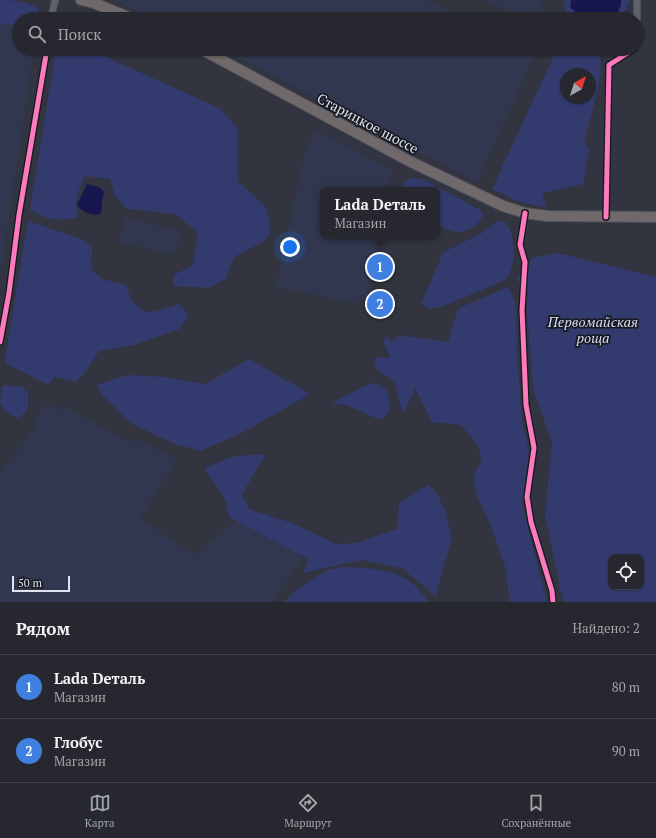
<!DOCTYPE html>
<html lang="ru">
<head>
<meta charset="utf-8">
<style>
  :root { --surface:#26272f; --page:#32333b; --text:#f1f3f6; --muted:#a4a5aa; --line:#42444b; --accent:#a2a6b2 }
  body { margin:0; font-family:"PT Serif",serif; background:var(--page); color:var(--text) }
  .controls { position:absolute; right:12px; bottom:12px; display:grid; overflow:hidden; border-radius:8px; box-shadow:0 1px 3px #0004 }
  .controls button { width:36px; height:36px; display:grid; place-items:center; padding:0; border:0; border-bottom:1px solid var(--line); background:var(--surface); color:var(--text); font:20px sans-serif }
  .compass { position:absolute; left:560px; top:68px; width:36px; height:36px; border-radius:50%; background:var(--surface); box-shadow:0 1px 3px #0004; rotate:39deg }
  .scale { position:absolute; left:12px; bottom:10px; width:58px; box-sizing:border-box; padding-left:4px; border:2px solid #dfe3f0; border-top:0; font-size:11px; line-height:14px; white-space:nowrap; color:#dfe3f0; -webkit-text-stroke:3px #171a23; paint-order:stroke }
  .you { position:absolute; left:290px; top:247px; width:14px; height:14px; margin:-10px; border:3px solid #fff; border-radius:50%; background:#1a73e8; box-shadow:0 0 0 6px #1a73e833 }
  .badge { display:grid; place-items:center; width:26px; height:26px; border-radius:50%; background:var(--accent); color:#fff; font-size:13px; font-weight:700 }
  .pin { position:absolute; translate:-50% -50%; border:2px solid #fff; box-shadow:0 1px 4px #0006 }
  .popup { position:absolute; left:320px; top:187px; width:120px; height:52px; box-sizing:border-box; display:grid; place-content:center; border-radius:8px; background:var(--surface); filter:drop-shadow(0 1px 3px #0005); font-size:13px; white-space:nowrap; color:var(--muted) }
  .popup b { font-size:15px; color:var(--text) }
  .popup::after { content:''; position:absolute; left:50%; top:100%; margin-left:-8px; border:8px solid transparent; border-top-color:var(--surface) }
  .list { margin:0; padding:0; list-style:none }
  h2 { display:flex; justify-content:space-between; align-items:center; height:52px; margin:0; padding:0 16px; font-size:17px }
  h2 small { font-size:13px; font-weight:400; color:var(--muted) }
  .list li { display:grid; grid-template-columns:26px 1fr auto; gap:12px; align-items:center; box-sizing:border-box; height:64px; padding:0 16px; border-top:1px solid var(--line) }
  .list b { display:block; font-size:15px; white-space:nowrap }
  .list p { margin:0; font-size:13px; white-space:nowrap; color:var(--muted) }
  .list em { font-size:13px; font-style:normal; color:var(--muted) }
  .icon { flex:none; width:22px; height:22px; fill:none; stroke:currentColor; stroke-width:2; stroke-linecap:round; stroke-linejoin:round }
  .map { position:relative; flex:none; width:656px; height:602px; overflow:hidden }
  .search { position:absolute; background:var(--surface); box-shadow:0 1px 3px #0004; left:12px; right:12px; top:12px; height:44px; display:flex; align-items:center; gap:10px; box-sizing:border-box; padding:0 14px; border-radius:22px; color:var(--muted); font-size:15px }
  .sheet { height:180px; background:var(--surface) }
  nav { display:flex; justify-content:space-around; align-items:center; box-sizing:border-box; height:56px; border-top:1px solid var(--line); background:var(--surface); font-size:11px; color:var(--muted) }
  nav a { display:grid; justify-items:center; gap:2px }
  nav .on { color:var(--accent) }
  .map>svg:first-child { display:block }
</style>
</head>
<body>
<div class="map">
<svg width="656" height="602" viewBox="0 0 656 602">
  <rect width="100%" height="100%" fill="#32343f"/>
  <!-- built -->
  <g fill="#31374f">
    <path d="M113 0H426L466 19H156Z"/>
    <path d="M483 0H541V19H528Z"/>
    <path d="M0 23 19 26V49H34L0 278Z"/>
    <path d="M222 49H530L536 52 477 183Z"/>
    <path d="M317 131 393 170 388 190H323V236H380L367 300 360 299 359 304 276 287 306 146Z"/>
    <path d="M124 217 181 231 175 255 118 242Z"/>
    <path d="M47 402 59 411 63 405 129 442 135 439 177 459 140 519 194 554 238 519 291 548 303 559 271 602H0V472L36 426 37 424 33 421Z"/>
  </g>
  <!-- green -->
  <g fill="#333b6e" fill-rule="evenodd">
    <path d="M0 0C12 0 29 1 38 9L40 19H19V26L0 23Z"/>
    <path d="M564 0H630L622 19H574L565 11Z"/>
    <path d="M56 49H88L219 108 238 128V181L267 209 271 231 264 241 234 257 226 279 209 288 173 286 174 275 193 265 198 232 174 214 127 209 115 196 110 179 85 176C78 191 74 200 78 217 56 222 49 220 30 210Z"/>
    <path d="M557 49H595C597 51 599 54 600 57 604 75 589 122 584 142L589 149 583 184 542 193 546 208 517 201 492 189ZM566 74H590V98H566Z"/>
    <path d="M414 178 425 180 482 211 483 214C480 226 464 235 452 231 447 230 442 226 437 224V190H400C403 182 407 179 414 178Z"/>
    <path d="M28 221 84 240 92 249 91 269 102 279 126 285 132 302 146 312 156 311 178 304 189 315 179 329 134 345 99 351 87 370 76 382 55 377 48 385 5 363 6 353Z"/>
    <path d="M498 221H504C515 230 516 260 510 272 509 275 506 278 505 280L441 307 429 309 421 304 442 255 444 252 482 233Z"/>
    <path d="M558 253 656 277V602H563L545 515 552 442 533 389 526 301 517 277 532 258ZM611 557H641V587H611Z"/>
    <path d="M508 287 516 305 517 352 522 421 529 450 522 504 547 602H510L505 566 490 524 477 496 473 475 482 460 478 446 461 425 432 422 415 388 405 411 402 413 395 382 375 368 376 357 390 358 383 341 387 336 392 342 399 335 448 342 458 309 466 305Z"/>
    <path d="M249 359 310 394 238 435 200 451 175 444 132 424 104 397 97 385 127 375 164 377 205 384Z"/>
    <path d="M371 383C387 384 393 398 388 413L382 419H378L346 405 334 404V402Z"/>
    <path d="M5 385 22 387 28 393C29 405 29 413 17 418L4 410 0 403 2 387Z"/>
    <path d="M266 454 242 494 249 509 294 524 336 544 357 543 397 529 399 503 428 485 437 493 446 513 452 540 443 568 436 596 401 568 361 560 303 573 308 559 229 517 226 501 204 468 234 456Z"/>
    <path d="M343 567C377 568 409 569 428 602H284L296 590 327 570Z"/>
  </g>
  <!-- water -->
  <g fill="#16174f">
    <path d="M571 0H621V5L615 19H583L570 7Z"/>
    <path d="M87 184 101 188 104 192C101 200 103 206 101 214 92 216 83 213 77 205Z"/>
  </g>
  <g fill="none" stroke-linecap="round" stroke-linejoin="round">
    <!-- minor casing -->
    <g stroke="#4f515a" stroke-width="8">
      <g id="minor">
        <path d="M51 19 55 0"/>
        <path d="M637 19V0"/>
        <path d="M525 213 520 245 525 262 522 310 526 405 534 448 527 497 531 522 552 591 553 602"/>
        <path d="M606 217 609 65 634 49"/>
        <path d="M0 342 9 293 19 215 47 49"/>
      </g>
    </g>
    <!-- primary casing -->
    <g stroke="#4f515a" stroke-width="12">
      <g id="primary">
        <path d="M81 0 94 3 133 19"/>
        <path d="M201 49 409 161 503 206 525 213 547 216 656 217"/>
      </g>
    </g>
    <!-- minor -->
    <use href="#minor" stroke="#5f616a" stroke-width="6"/>
    <!-- primary -->
    <use href="#primary" stroke="#70696b" stroke-width="10"/>
    <!-- cycleway casing -->
    <g stroke="#171a23" stroke-width="8">
      <g id="cycleway">
        <path d="M525 213 520 245 525 262 522 310 526 405 534 448 527 497 531 522 552 591 553 602"/>
        <path d="M606 217 609 65 634 49"/>
        <path d="M0 342 9 293 19 215 47 49"/>
      </g>
    </g>
    <!-- cycleway -->
    <use href="#cycleway" stroke="#fd7abc" stroke-width="5"/>
  </g>
  <g text-anchor="middle" dominant-baseline="central" stroke-width="3.5" stroke-linejoin="round" paint-order="stroke">
    <!-- street labels -->
    <g font-size="14" fill="#dfe3f0" stroke="#171a23">
      <text transform="translate(368 123) rotate(28)">Старицкое шоссе</text>
    </g>
    <!-- park labels -->
    <g font-size="14" font-style="italic" fill="#d8def1" stroke="#171a23">
      <text x="593" y="321">Первомайская<tspan x="593" dy="16">роща</tspan></text>
    </g>
  </g>
</svg>
<div class="controls">
<button><svg class="icon" aria-label="locate" viewBox="0 0 24 24"><circle cx="12" cy="12" r="6"/><path d="M12 2v4M12 18v4M2 12h4M18 12h4"/></svg></button>
</div>
<svg class="compass" viewBox="-18 -18 36 36"><path d="M0-13l5 13h-10z" fill="#e53935"/><path d="M0 13l5-13h-10z" fill="#a4a5aa"/></svg>
<div class="scale">50 m</div>
<div class="you"></div>
<div class="pin badge" style="left:380px;top:267px;background:#3f7fe0">1</div>
<div class="popup"><b>Lada Dеталь</b>Магазин</div>
<div class="pin badge" style="left:380px;top:304px;background:#3f7fe0">2</div>
<div class="search"><svg class="icon" aria-label="search" viewBox="0 0 24 24"><circle cx="10" cy="10" r="6"/><path d="M15 15l6 6"/></svg>Поиск</div>
</div>
<section class="sheet">
<h2>Рядом<small>Найдено: 2</small></h2>
<ul class="list">
<li><span class="badge" style="background:#3f7fe0">1</span><div><b>Lada Dеталь</b><p>Магазин</p></div><em>80 m</em></li>
<li><span class="badge" style="background:#3f7fe0">2</span><div><b>Глобус</b><p>Магазин</p></div><em>90 m</em></li>
</ul>
</section>
<nav>
<a class="on"><svg class="icon" aria-label="map" viewBox="0 0 24 24"><path d="M3 6l6-2 6 2 6-2v14l-6 2-6-2-6 2zM9 4v14M15 6v14"/></svg>Карта</a>
<a><svg class="icon" aria-label="directions" viewBox="0 0 24 24"><path d="M12 3l9 9-9 9-9-9zM9 14v-3h6M13 9l2 2-2 2"/></svg>Маршрут</a>
<a><svg class="icon" aria-label="saved" viewBox="0 0 24 24"><path d="M7 4h10v16l-5-4-5 4z"/></svg>Сохранённые</a>
</nav>
</body>
</html>
